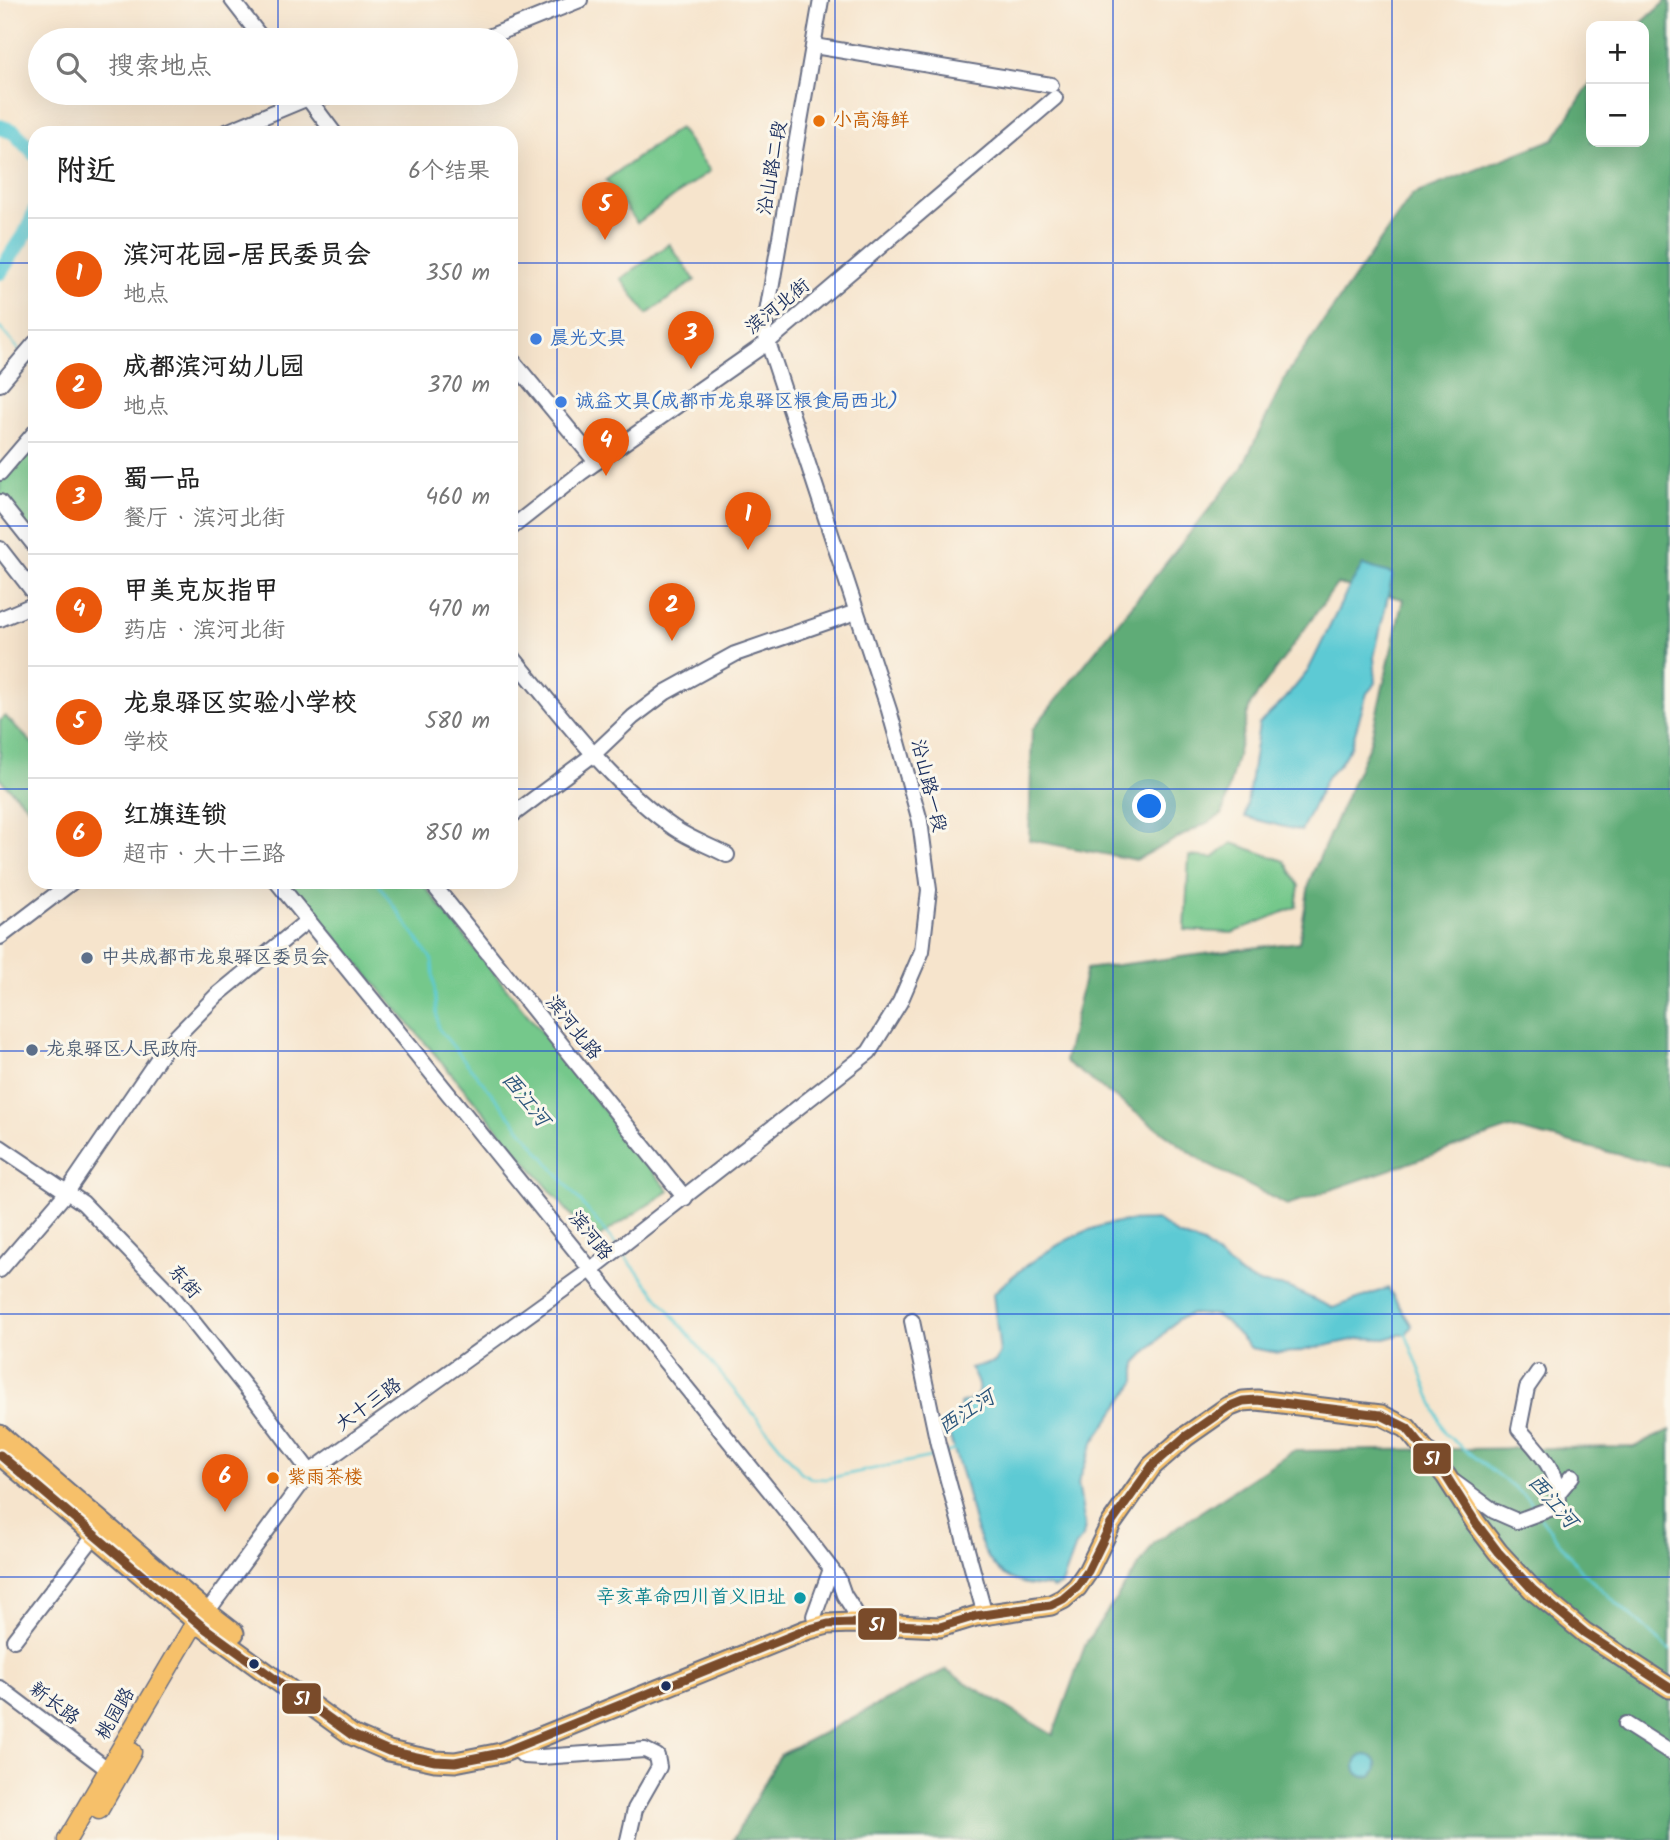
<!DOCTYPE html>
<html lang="zh">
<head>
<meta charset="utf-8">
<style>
  :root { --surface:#fff; --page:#f6f6f6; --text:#222; --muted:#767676; --line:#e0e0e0; --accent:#ea580c }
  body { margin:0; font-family:Kalam,"LXGW WenKai TC",sans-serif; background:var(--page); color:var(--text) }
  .controls { position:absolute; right:21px; top:21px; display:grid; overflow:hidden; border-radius:14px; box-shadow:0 7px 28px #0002 }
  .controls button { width:63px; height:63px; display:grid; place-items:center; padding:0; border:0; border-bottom:2px solid var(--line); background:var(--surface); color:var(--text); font:35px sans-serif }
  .you { position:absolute; left:1150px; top:807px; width:24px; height:24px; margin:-18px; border:5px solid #fff; border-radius:50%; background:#1a73e8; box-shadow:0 0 0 10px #1a73e833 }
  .badge { display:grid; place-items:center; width:46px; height:46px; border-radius:50%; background:var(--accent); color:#fff; font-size:23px; font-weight:700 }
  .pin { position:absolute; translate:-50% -58px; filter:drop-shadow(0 2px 4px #0008) }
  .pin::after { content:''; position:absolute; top:37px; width:24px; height:21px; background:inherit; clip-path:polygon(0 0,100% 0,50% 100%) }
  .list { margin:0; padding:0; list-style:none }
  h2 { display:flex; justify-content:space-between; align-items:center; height:91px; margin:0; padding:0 28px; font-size:30px }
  h2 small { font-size:23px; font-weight:400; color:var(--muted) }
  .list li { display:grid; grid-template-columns:46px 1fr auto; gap:21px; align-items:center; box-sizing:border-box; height:112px; padding:0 28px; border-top:2px solid var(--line) }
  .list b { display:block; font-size:26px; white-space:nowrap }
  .list p { margin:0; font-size:23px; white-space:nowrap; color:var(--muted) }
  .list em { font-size:23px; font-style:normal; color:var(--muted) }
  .icon { flex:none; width:38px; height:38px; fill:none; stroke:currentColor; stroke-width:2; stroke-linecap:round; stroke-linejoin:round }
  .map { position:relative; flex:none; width:1670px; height:1840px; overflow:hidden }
  .search { position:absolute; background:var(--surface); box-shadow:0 7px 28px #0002; left:28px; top:28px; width:490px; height:77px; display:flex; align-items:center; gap:18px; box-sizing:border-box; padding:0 24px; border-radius:38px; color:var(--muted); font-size:26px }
  .panel { position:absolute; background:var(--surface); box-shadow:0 7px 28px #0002; left:28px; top:126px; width:490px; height:763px; border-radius:21px }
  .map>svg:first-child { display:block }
</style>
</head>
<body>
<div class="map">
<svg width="1670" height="1840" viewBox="0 0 1670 1840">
  <rect width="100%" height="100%" fill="#fbf7ec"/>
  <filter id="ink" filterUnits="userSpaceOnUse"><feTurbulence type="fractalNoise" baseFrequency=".0143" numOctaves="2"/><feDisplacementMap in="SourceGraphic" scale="14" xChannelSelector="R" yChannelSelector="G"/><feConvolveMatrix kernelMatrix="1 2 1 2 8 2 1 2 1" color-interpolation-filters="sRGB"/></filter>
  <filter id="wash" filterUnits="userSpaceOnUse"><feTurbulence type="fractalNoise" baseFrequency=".00686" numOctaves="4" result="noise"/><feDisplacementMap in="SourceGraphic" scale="28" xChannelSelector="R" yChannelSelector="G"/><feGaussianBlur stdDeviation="1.57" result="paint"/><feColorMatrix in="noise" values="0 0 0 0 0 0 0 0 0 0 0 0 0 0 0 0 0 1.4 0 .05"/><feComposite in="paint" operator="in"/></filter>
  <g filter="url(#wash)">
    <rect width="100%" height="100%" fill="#f6e4cc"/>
    <!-- green -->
    <g fill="#74c88b" stroke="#487c74" stroke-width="2">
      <path d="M679 128 710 171 637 223 606 180Z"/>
      <path d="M669 244 695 280 647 314 621 279Z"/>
      <path d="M35 432V546L0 502V473Z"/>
      <path d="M5 716 35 746V814L0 779V721Z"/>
      <path d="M1232 843 1285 861 1299 886 1296 907 1232 933 1185 930 1189 856 1213 858Z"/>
      <path d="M289 882H421L669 1191 593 1241Z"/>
    </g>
    <!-- forest -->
    <g fill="#5fac77" stroke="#3d6e6a" stroke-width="2">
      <path d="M1667 0H1670V1167L1510 1128 1287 1205 1208 1165 1065 1061 1086 969 1299 942 1310 879 1370 743 1403 599 1337 584 1250 705 1222 815 1136 860 1029 840 1032 730 1242 468 1287 374 1412 195 1554 139 1591 82V142H1644V26H1638Z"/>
      <path d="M1670 1430V1840H733L780 1755 945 1670 1053 1735 1086 1643 1155 1542 1293 1451 1634 1447Z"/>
    </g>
    <!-- water -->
    <g fill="#5dcad4" stroke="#3c7c99" stroke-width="2">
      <path d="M1363 565 1393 574 1374 657 1376 683 1367 693 1351 746 1339 765 1327 777 1301 831 1245 817 1259 724 1286 698 1308 671 1346 593Z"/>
      <path d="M1157 1220 1178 1235 1203 1244 1241 1275 1258 1283 1287 1287 1333 1308 1388 1288 1412 1326 1407 1333 1385 1339 1362 1338 1296 1352 1279 1353 1251 1348 1226 1322 1215 1315 1191 1314 1178 1319 1136 1363V1381L1094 1441 1078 1483 1085 1526 1083 1537 1076 1546 1062 1584 1053 1588 1050 1586C980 1588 978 1534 964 1481 959 1462 950 1443 947 1424L951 1419 960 1422V1404C963 1402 967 1402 971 1400 985 1393 976 1378 970 1368L995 1362 1000 1353 993 1294C1023 1265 1073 1230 1114 1223 1128 1220 1143 1221 1157 1220Z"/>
      <circle cx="1366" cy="1766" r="11"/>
    </g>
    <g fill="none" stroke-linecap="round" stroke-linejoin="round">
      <!-- stream -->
      <g stroke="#5dcad4" stroke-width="2.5">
        <path d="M0 328 21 352"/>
        <path d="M28 359 35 367"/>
        <path d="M377 882 432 960 438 1028 616 1245"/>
        <path d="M622 1253 801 1472 811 1478 825 1479 935 1456"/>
        <path d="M1405 1332 1445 1434 1527 1498 1535 1509"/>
        <path d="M945 1453 958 1449"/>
        <path d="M1541 1518 1582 1572 1670 1650"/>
      </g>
      <!-- river -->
      <g stroke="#5dcad4" stroke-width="16">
        <path d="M0 127 14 132 35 154"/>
        <path d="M0 272 30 226 35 211"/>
      </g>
    </g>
  </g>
  <g filter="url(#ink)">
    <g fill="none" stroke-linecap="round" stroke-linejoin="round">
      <!-- minor casing -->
      <g stroke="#686e84" stroke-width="18">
        <g id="minor">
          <path d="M232 0 263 40"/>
          <path d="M481 40 580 0"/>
          <path d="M814 46 1051 85"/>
          <path d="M304 93 334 133"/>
          <path d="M224 133 308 98 346 93"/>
          <path d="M511 359 596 462"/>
          <path d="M0 384 35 343"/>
          <path d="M0 473 35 432"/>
          <path d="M0 502 35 546"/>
          <path d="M511 528 582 472 768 342 1055 98"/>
          <path d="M0 549 35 594"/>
          <path d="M0 619 35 604"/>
          <path d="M511 655C558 712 613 786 674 828 690 839 710 846 727 855"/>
          <path d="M511 816 594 754 633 717 666 692 735 654 856 612"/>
          <path d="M277 882 795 1522 838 1578 844 1595 855 1612 851 1623"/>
          <path d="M431 882 685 1198"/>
          <path d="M0 937 72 882"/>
          <path d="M0 1147 83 1203 170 1293 258 1403 310 1472"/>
          <path d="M0 1270 67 1192 166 1047 216 996 308 920"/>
          <path d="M912 1321 938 1444 985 1615"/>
          <path d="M1454 1482 1494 1511 1517 1521 1558 1506C1559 1470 1541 1454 1519 1429L1527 1388 1538 1372"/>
          <path d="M1558 1493 1572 1476"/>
          <path d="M207 1612 310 1472 592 1269 869 1052 900 1002 922 951 929 890 920 821 889 710 764 330 821 0"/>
          <path d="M814 1616 831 1569"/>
          <path d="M14 1640 95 1535"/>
          <path d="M0 1688 114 1774"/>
          <path d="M1626 1724 1670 1752"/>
          <path d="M515 1748 524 1756 541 1757 645 1750 657 1756 659 1767 635 1809 628 1840"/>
        </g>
      </g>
      <!-- major casing -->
      <g stroke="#686e84" stroke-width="21">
        <g id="major">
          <path d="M99 1810 132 1752"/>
          <path d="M67 1840 203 1609"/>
        </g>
      </g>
      <!-- highway casing -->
      <g stroke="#686e84" stroke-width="23">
        <g id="highway">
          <path d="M0 1435 203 1609 234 1633"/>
          <path d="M0 1455 202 1626 352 1735 389 1751 435 1761 455 1762 501 1753 806 1630 828 1624 851 1623 940 1627 976 1616 1051 1605 1063 1599 1077 1587 1088 1571 1111 1524 1152 1466 1185 1437 1228 1407 1243 1401 1257 1400 1381 1415 1407 1428 1446 1476 1476 1523 1498 1552 1533 1590 1585 1633 1670 1688"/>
        </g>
      </g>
      <!-- minor -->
      <use href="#minor" stroke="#fff" stroke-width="14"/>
      <!-- major -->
      <use href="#major" stroke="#f6c06b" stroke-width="18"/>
      <!-- highway -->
      <use href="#highway" stroke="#f6c06b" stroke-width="19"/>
      <!-- bus-1 casing -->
      <g stroke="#fbf7ec" stroke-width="14">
        <path id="bus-1" d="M0 1455 202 1626 352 1735 389 1751 435 1761 455 1762 501 1753 806 1630 828 1624 851 1623 940 1627 976 1616 1051 1605 1063 1599 1077 1587 1088 1571 1111 1524 1152 1466 1185 1437 1228 1407 1243 1401 1257 1400 1381 1415 1407 1428 1446 1476 1476 1523 1498 1552 1533 1590 1585 1633 1670 1688"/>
      </g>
      <!-- bus-1 -->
      <use href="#bus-1" stroke="#7a4b2a" stroke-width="9"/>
    </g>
  </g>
  <!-- grid -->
  <path fill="none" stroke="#1d4ed8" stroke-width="2" stroke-opacity="0.55" d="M278 0V40M557 0V1840M835 0V1840M1113 0V1840M1392 0V1840M278 93V133M0 263H35M511 263H1670M0 526H35M511 526H1670M0 789H35M511 789H1670M278 882V1840M0 1051H1670M0 1314H1670M0 1577H1670"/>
  <!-- markers -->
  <g fill="#e8710a" stroke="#fbf7ec" stroke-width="2.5">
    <circle cx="819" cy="121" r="7"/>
    <circle cx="273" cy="1478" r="7"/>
  </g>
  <g fill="#3f7fe0" stroke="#fbf7ec" stroke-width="2.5">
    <circle cx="536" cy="339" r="7"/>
    <circle cx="561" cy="402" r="7"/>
  </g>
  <g fill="#5c6f8a" stroke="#fbf7ec" stroke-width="2.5">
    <circle cx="87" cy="958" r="7"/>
    <circle cx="32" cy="1050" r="7"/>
  </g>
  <circle fill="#0f9aa8" stroke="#fbf7ec" stroke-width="2.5" cx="800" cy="1598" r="7"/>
  <g fill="#1b2f5e" stroke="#fbf7ec" stroke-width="2.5">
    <circle cx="254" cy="1664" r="6"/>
    <circle cx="666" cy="1686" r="6"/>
  </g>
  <g text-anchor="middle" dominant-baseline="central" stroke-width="6" stroke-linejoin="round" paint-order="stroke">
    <!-- food labels -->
    <g font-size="19" fill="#c56008" stroke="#fbf7ec" text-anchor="start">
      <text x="833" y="121">小高海鲜</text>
      <text x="287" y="1478">紫雨茶楼</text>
    </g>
    <!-- street labels -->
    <g font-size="19" fill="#1b2f5e" stroke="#fbf7ec">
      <text transform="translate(773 168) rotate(-80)">沿山路二段</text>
      <text transform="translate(778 307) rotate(-39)">滨河北街</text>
      <text transform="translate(928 786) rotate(76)">沿山路一段</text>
      <text transform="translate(573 1028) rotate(51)">滨河北路</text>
      <text transform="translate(590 1236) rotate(51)">滨河路</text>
      <text transform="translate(184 1282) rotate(49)">东街</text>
      <text transform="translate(369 1405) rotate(-36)">大十三路</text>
      <text transform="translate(54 1704) rotate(37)">新长路</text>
      <text transform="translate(116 1714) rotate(-60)">桃园路</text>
    </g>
    <!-- shop labels -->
    <g font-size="19" fill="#366cbe" stroke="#fbf7ec" text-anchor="start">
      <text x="550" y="339">晨光文具</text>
      <text x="575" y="402">诚益文具(成都市龙泉驿区粮食局西北)</text>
    </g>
    <!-- service labels -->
    <g font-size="19" fill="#4e5e75" stroke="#fbf7ec" text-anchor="start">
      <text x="101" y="958">中共成都市龙泉驿区委员会</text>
      <text x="46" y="1050">龙泉驿区人民政府</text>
    </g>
    <!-- culture labels -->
    <g font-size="19" fill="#0d838f" stroke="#fbf7ec" text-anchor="end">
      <text x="786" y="1598">辛亥革命四川首义旧址</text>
    </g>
    <!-- water labels -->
    <g font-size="21" font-style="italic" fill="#2c567c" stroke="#fbf7ec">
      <text transform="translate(525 1100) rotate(51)">西江河</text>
      <text transform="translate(967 1413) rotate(-33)">西江河</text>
      <text transform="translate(1552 1502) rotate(49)">西江河</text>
    </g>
  </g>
  <g stroke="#fbf7ec" stroke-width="2.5">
    <rect x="1412" y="1442" width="40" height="33" rx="7" fill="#7a4b2a"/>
    <rect x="857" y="1607" width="41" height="34" rx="7" fill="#7a4b2a"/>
    <rect x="281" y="1682" width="41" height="33" rx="7" fill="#7a4b2a"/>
  </g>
  <g font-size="19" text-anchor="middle" font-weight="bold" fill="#fff">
    <text x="1432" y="1465">51</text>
    <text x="877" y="1631">51</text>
    <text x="302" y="1705">51</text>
  </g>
</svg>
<div class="controls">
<button>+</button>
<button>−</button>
</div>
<div class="you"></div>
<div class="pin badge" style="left:748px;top:550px">1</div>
<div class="pin badge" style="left:672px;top:641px">2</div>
<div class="pin badge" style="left:691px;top:369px">3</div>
<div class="pin badge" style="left:606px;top:476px">4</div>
<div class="pin badge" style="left:605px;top:240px">5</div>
<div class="pin badge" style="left:225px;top:1512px">6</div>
<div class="search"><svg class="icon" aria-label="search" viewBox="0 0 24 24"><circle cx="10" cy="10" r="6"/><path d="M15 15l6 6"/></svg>搜索地点</div>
<section class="panel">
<h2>附近<small>6个结果</small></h2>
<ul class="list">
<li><span class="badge">1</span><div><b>滨河花园-居民委员会</b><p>地点</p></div><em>350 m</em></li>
<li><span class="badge">2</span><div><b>成都滨河幼儿园</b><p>地点</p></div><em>370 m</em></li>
<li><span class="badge">3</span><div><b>蜀一品</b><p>餐厅 · 滨河北街</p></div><em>460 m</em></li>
<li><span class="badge">4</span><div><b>甲美克灰指甲</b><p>药店 · 滨河北街</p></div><em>470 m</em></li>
<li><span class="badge">5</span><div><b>龙泉驿区实验小学校</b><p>学校</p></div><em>580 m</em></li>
<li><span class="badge">6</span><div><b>红旗连锁</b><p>超市 · 大十三路</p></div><em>850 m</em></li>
</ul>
</section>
</div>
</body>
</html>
